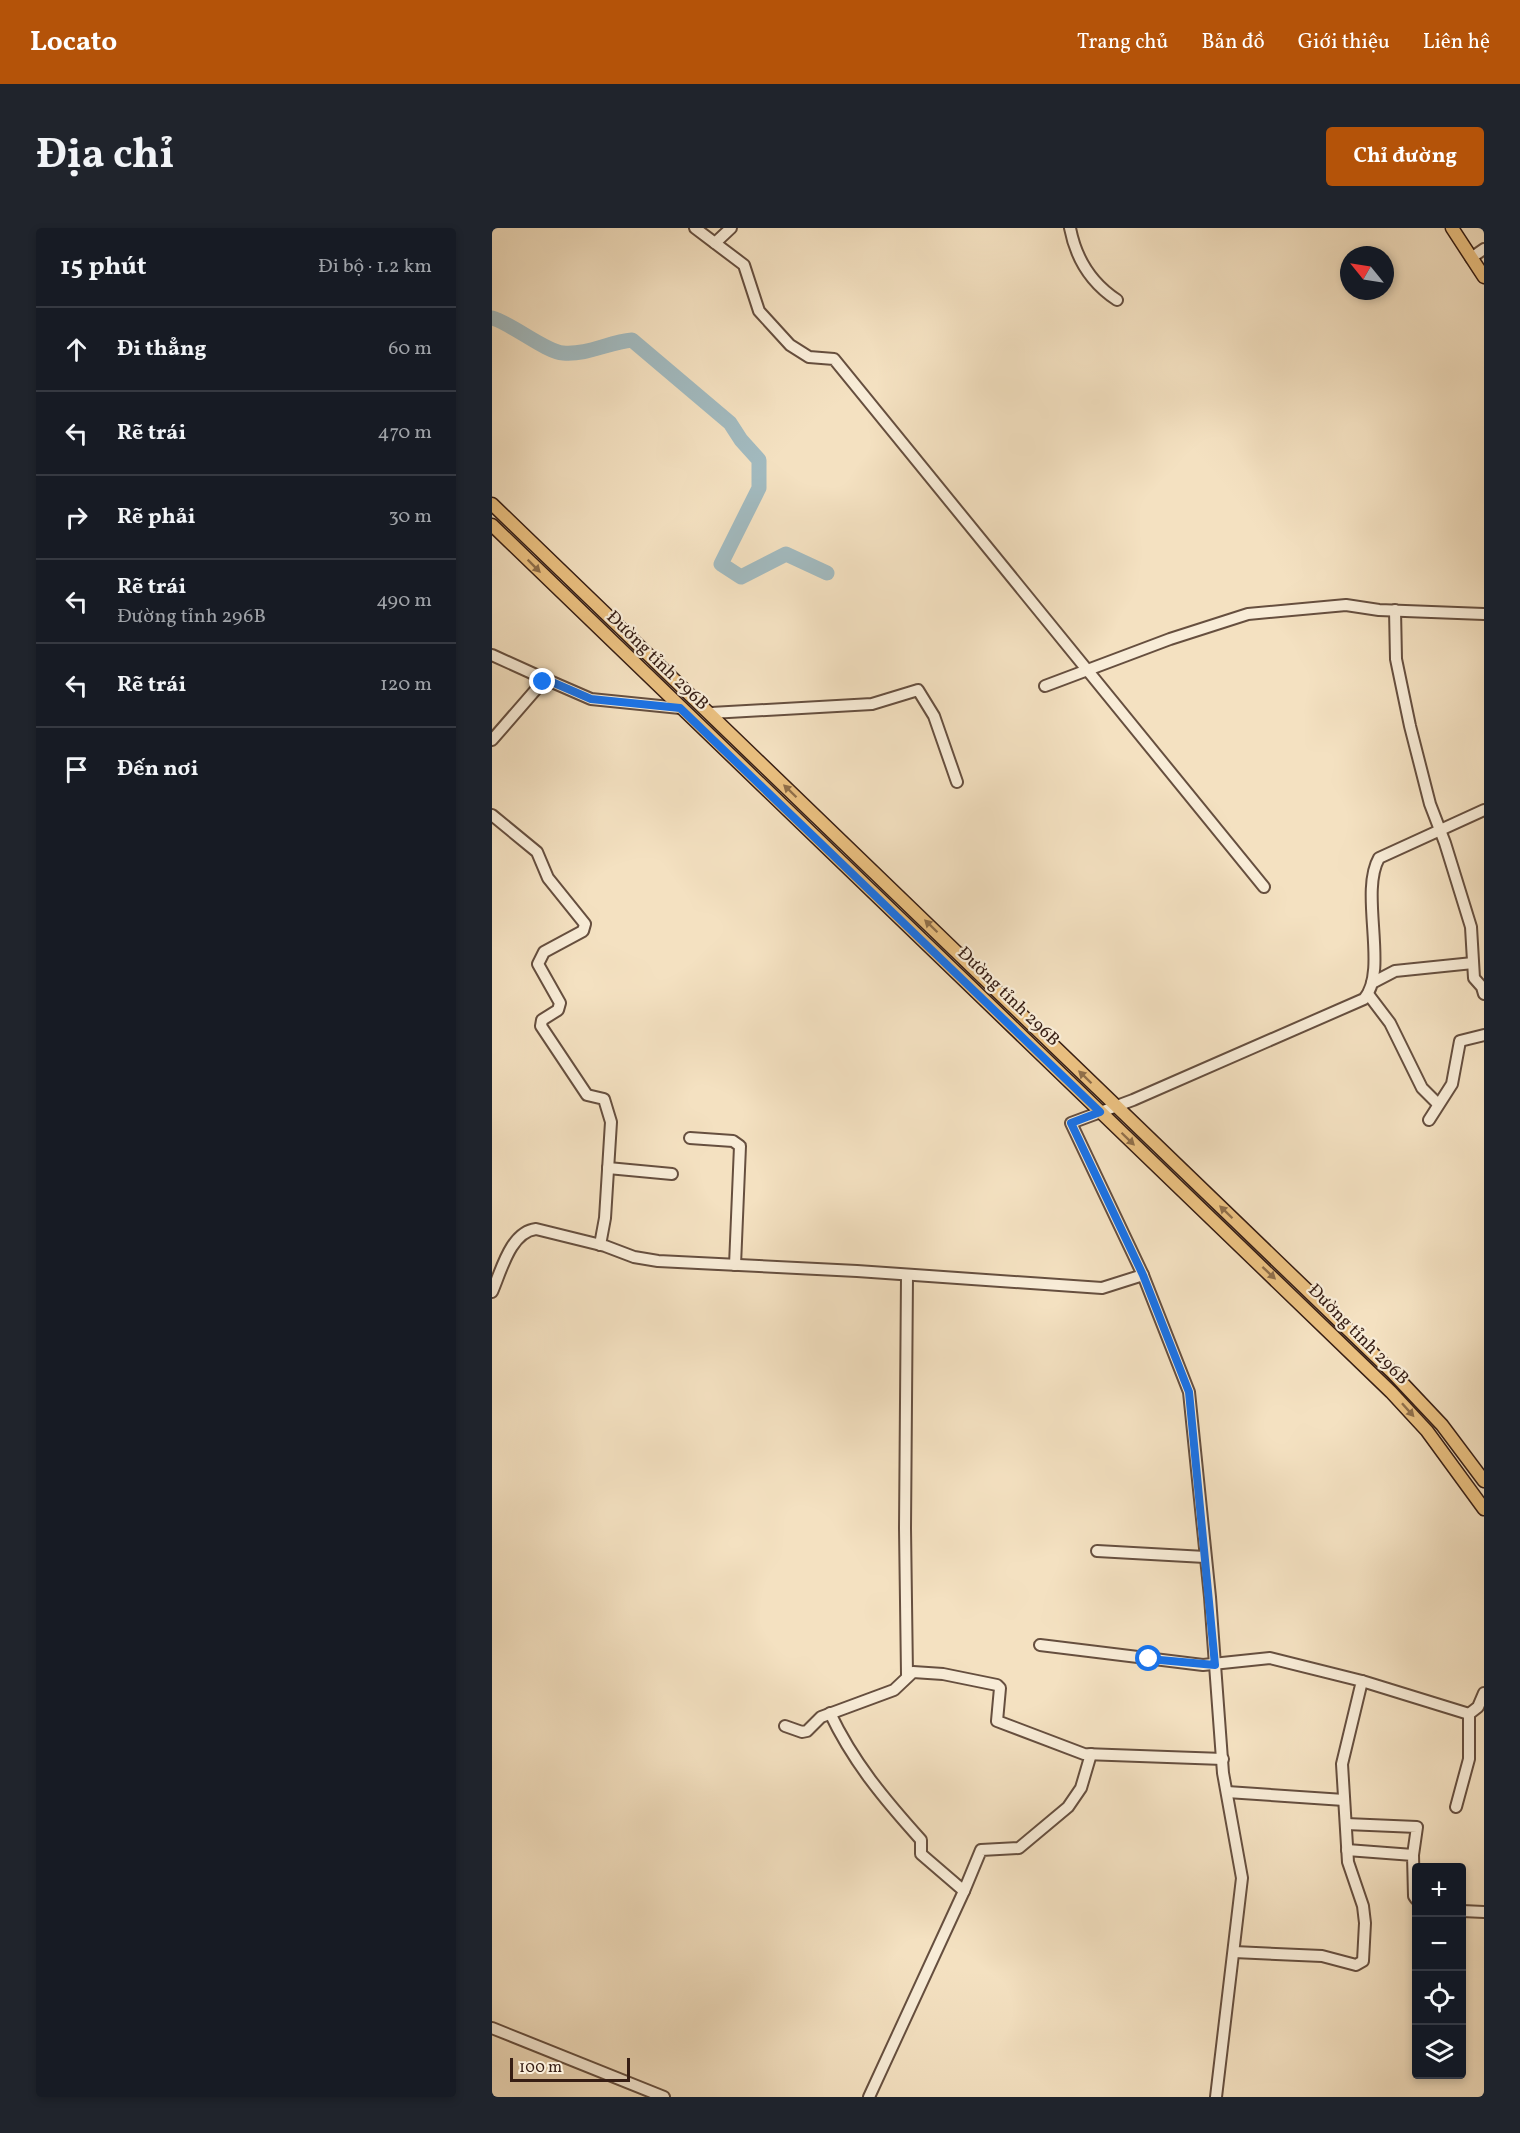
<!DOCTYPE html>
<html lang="vi">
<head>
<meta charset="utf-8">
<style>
  :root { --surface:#171b24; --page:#20242c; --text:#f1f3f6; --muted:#9ea1a6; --line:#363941; --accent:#b45309 }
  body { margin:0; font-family:Vollkorn,serif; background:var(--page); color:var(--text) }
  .controls { position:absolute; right:18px; bottom:18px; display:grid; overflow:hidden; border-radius:6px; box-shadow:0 3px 9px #0003 }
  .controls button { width:54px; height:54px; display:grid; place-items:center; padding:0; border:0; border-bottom:2px solid var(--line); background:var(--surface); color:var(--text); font:30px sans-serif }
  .compass { position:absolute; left:848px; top:18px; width:54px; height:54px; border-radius:50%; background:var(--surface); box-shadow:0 3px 9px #0003; rotate:300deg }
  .scale { position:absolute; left:18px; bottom:15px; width:120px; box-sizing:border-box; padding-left:6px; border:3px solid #371e14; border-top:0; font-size:16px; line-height:21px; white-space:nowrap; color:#371e14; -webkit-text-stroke:4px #f8ecd7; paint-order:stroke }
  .stop { position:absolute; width:18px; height:18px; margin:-14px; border:4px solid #1a73e8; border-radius:50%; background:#fff }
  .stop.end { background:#1a73e8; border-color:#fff; box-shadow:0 2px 6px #0008 }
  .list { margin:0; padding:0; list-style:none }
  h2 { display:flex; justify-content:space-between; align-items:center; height:78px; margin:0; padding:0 24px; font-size:26px }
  h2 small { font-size:20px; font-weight:400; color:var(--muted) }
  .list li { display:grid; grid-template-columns:39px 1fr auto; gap:18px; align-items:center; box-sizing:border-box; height:84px; padding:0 24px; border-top:2px solid var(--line) }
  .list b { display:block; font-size:22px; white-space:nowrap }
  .list p { margin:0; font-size:20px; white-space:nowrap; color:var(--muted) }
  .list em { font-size:20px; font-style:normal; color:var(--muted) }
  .icon { flex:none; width:33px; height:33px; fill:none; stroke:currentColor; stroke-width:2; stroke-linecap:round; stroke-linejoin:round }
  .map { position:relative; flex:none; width:992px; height:1869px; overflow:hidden; border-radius:6px }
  header { display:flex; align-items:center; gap:36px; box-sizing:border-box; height:84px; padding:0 30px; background:var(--accent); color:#fff }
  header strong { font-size:28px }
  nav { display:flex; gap:33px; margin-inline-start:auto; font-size:21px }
  .intro { display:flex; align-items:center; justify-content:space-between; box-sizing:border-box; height:144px; padding:0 36px }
  h1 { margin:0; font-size:42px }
  .button { padding:15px 27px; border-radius:6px; background:var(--accent); color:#fff; font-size:21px; font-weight:700 }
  main { display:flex; gap:36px; padding:0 36px }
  aside { flex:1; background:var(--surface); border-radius:6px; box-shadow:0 3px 9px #0003 }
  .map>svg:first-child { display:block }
</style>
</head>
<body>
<header>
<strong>Locato</strong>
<nav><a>Trang chủ</a><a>Bản đồ</a><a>Giới thiệu</a><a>Liên hệ</a></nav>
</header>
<div class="intro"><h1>Địa chỉ</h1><a class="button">Chỉ đường</a></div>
<main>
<aside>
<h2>15 phút<small>Đi bộ · 1.2 km</small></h2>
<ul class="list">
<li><svg class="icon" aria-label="ahead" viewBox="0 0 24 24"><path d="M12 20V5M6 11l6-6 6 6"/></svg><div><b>Đi thẳng</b></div><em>60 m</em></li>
<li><svg class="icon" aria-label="left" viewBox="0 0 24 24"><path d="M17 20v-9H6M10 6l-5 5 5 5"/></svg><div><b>Rẽ trái</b></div><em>470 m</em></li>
<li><svg class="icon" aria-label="right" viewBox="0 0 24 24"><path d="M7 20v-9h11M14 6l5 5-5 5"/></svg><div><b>Rẽ phải</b></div><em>30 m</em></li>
<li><svg class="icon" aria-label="left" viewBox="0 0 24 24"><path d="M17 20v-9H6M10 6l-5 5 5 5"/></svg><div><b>Rẽ trái</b><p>Đường tỉnh 296B</p></div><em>490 m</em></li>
<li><svg class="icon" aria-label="left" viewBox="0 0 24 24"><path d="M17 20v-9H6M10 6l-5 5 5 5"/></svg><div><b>Rẽ trái</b></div><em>120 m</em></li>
<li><svg class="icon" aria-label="arrive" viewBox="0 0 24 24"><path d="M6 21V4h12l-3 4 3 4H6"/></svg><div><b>Đến nơi</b></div></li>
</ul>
</aside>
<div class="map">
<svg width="992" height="1869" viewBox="0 0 992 1869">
  <rect width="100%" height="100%" fill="#f4e1c1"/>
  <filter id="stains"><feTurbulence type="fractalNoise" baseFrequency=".00333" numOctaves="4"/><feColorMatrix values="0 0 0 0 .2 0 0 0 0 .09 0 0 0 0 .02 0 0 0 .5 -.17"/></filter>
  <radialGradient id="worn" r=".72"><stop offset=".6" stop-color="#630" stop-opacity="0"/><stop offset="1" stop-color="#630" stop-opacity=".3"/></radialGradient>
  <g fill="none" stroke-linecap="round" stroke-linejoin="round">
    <!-- river -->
    <path stroke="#a2babf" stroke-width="15" d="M0 90C19 95 54 124 71 125 96 127 117 114 140 112L238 195 249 212 267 232V260L229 336 249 349 294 326 335 345"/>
    <!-- minor casing -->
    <g stroke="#664f3f" stroke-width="14">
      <g id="minor">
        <path d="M203 0 252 37 267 83 298 117 317 129 342 131 772 659"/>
        <path d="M578 0C584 31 599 55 625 72"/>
        <path d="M223 15 239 0"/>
        <path d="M979 30 992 21"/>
        <path d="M903 382 904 431 918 498 938 576 953 615 979 699 982 750 990 759 992 766"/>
        <path d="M0 427 53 451"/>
        <path d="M553 458 678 411 756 386 854 377 887 382 992 386"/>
        <path d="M219 485 380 476 426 462 442 488 465 554"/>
        <path d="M0 512 53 451 99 471 188 480"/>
        <path d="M0 587 45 624 56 650 93 696 91 703 52 724 46 736 68 775 66 782 50 792 49 798 95 867 112 871 119 894 113 990 108 1017"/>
        <path d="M880 755 903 743 981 735"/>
        <path d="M876 766 898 795 930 860 946 876"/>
        <path d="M937 892 960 856 968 813 992 807"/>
        <path d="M198 910 241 913 248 918 243 1037"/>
        <path d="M116 940 180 946"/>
        <path d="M0 1064C9 1044 18 1004 44 1001L113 1018 142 1029 166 1033 365 1043 610 1060 651 1047"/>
        <path d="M605 1323 713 1329"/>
        <path d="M548 1417 711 1437 778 1430 870 1453 850 1536 856 1634 871 1678 873 1695 871 1733 864 1737 830 1728 742 1724"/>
        <path d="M415 1447 413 1300 415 1048"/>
        <path d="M870 1453 977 1486V1531L964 1579"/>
        <path d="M338 1485C361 1534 393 1572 429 1612V1626L472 1663 377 1869"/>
        <path d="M977 1486 986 1479 992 1465"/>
        <path d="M293 1498 310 1504 315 1503 329 1489 402 1462 421 1444 451 1446 505 1457 508 1460 505 1493 592 1526 731 1531"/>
        <path d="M735 1564 852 1572"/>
        <path d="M854 1596 925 1599 921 1627"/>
        <path d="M855 1622 921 1627 922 1668 924 1671"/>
        <path d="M472 1663 489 1622 527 1620 576 1579 589 1560 599 1526"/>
        <path d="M970 1683 992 1684"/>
        <path d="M0 1800 172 1869"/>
        <path d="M724 1869 750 1650 731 1545 718 1369 697 1164 651 1047 579 895 641 872 872 771C897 743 867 665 887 630L992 582"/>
      </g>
    </g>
    <!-- major casing -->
    <g stroke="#371e14" stroke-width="15">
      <g id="major">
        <path d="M960 0 992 49"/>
        <path d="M0 276 900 1144 950 1197 992 1253"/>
        <path d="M0 297 899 1164 935 1203 992 1281"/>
      </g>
    </g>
    <!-- minor -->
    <use href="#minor" stroke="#f8ecd7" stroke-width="10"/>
    <!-- major -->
    <use href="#major" stroke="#eac080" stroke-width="12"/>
  </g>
  <!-- one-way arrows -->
  <defs><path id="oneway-solid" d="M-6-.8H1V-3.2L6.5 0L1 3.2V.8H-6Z" transform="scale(1.5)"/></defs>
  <g fill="#906f4a">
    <use href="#oneway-solid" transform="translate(42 338) rotate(45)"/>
    <use href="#oneway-solid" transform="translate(298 563) rotate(-136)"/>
    <use href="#oneway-solid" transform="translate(439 698) rotate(-136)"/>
    <use href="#oneway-solid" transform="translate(593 849) rotate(-136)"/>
    <use href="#oneway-solid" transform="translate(636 911) rotate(44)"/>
    <use href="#oneway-solid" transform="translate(734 984) rotate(-136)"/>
    <use href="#oneway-solid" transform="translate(777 1045) rotate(43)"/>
    <use href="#oneway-solid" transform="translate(916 1182) rotate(48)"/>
  </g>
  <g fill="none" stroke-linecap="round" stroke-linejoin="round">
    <!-- route -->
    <path stroke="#1a73e8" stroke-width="8" d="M51 454 53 451 99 471 188 480 608 884 579 895 651 1047 697 1164 723 1437 657 1431"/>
  </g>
  <g text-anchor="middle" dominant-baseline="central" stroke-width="4.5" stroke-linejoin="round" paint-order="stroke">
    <!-- street labels -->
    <g font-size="18" fill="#371e14" stroke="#f8ecd7">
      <text transform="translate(165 433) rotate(44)">Đường tỉnh 296B</text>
      <text transform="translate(516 769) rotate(44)">Đường tỉnh 296B</text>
      <text transform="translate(866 1107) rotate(45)">Đường tỉnh 296B</text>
    </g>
  </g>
  <rect width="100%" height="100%" filter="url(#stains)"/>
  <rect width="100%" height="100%" fill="url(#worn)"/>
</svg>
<div class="controls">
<button>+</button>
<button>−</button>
<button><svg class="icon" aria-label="locate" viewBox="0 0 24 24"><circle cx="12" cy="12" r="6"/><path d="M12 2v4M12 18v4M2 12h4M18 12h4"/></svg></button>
<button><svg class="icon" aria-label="layers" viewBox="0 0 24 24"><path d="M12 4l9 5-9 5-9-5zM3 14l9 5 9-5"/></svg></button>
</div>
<svg class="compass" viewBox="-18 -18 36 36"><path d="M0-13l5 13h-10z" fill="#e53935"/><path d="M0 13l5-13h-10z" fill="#9ea1a6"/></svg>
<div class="scale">100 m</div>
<div class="stop" style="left:657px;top:1431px"></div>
<div class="stop end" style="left:51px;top:454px"></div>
</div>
</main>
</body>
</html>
